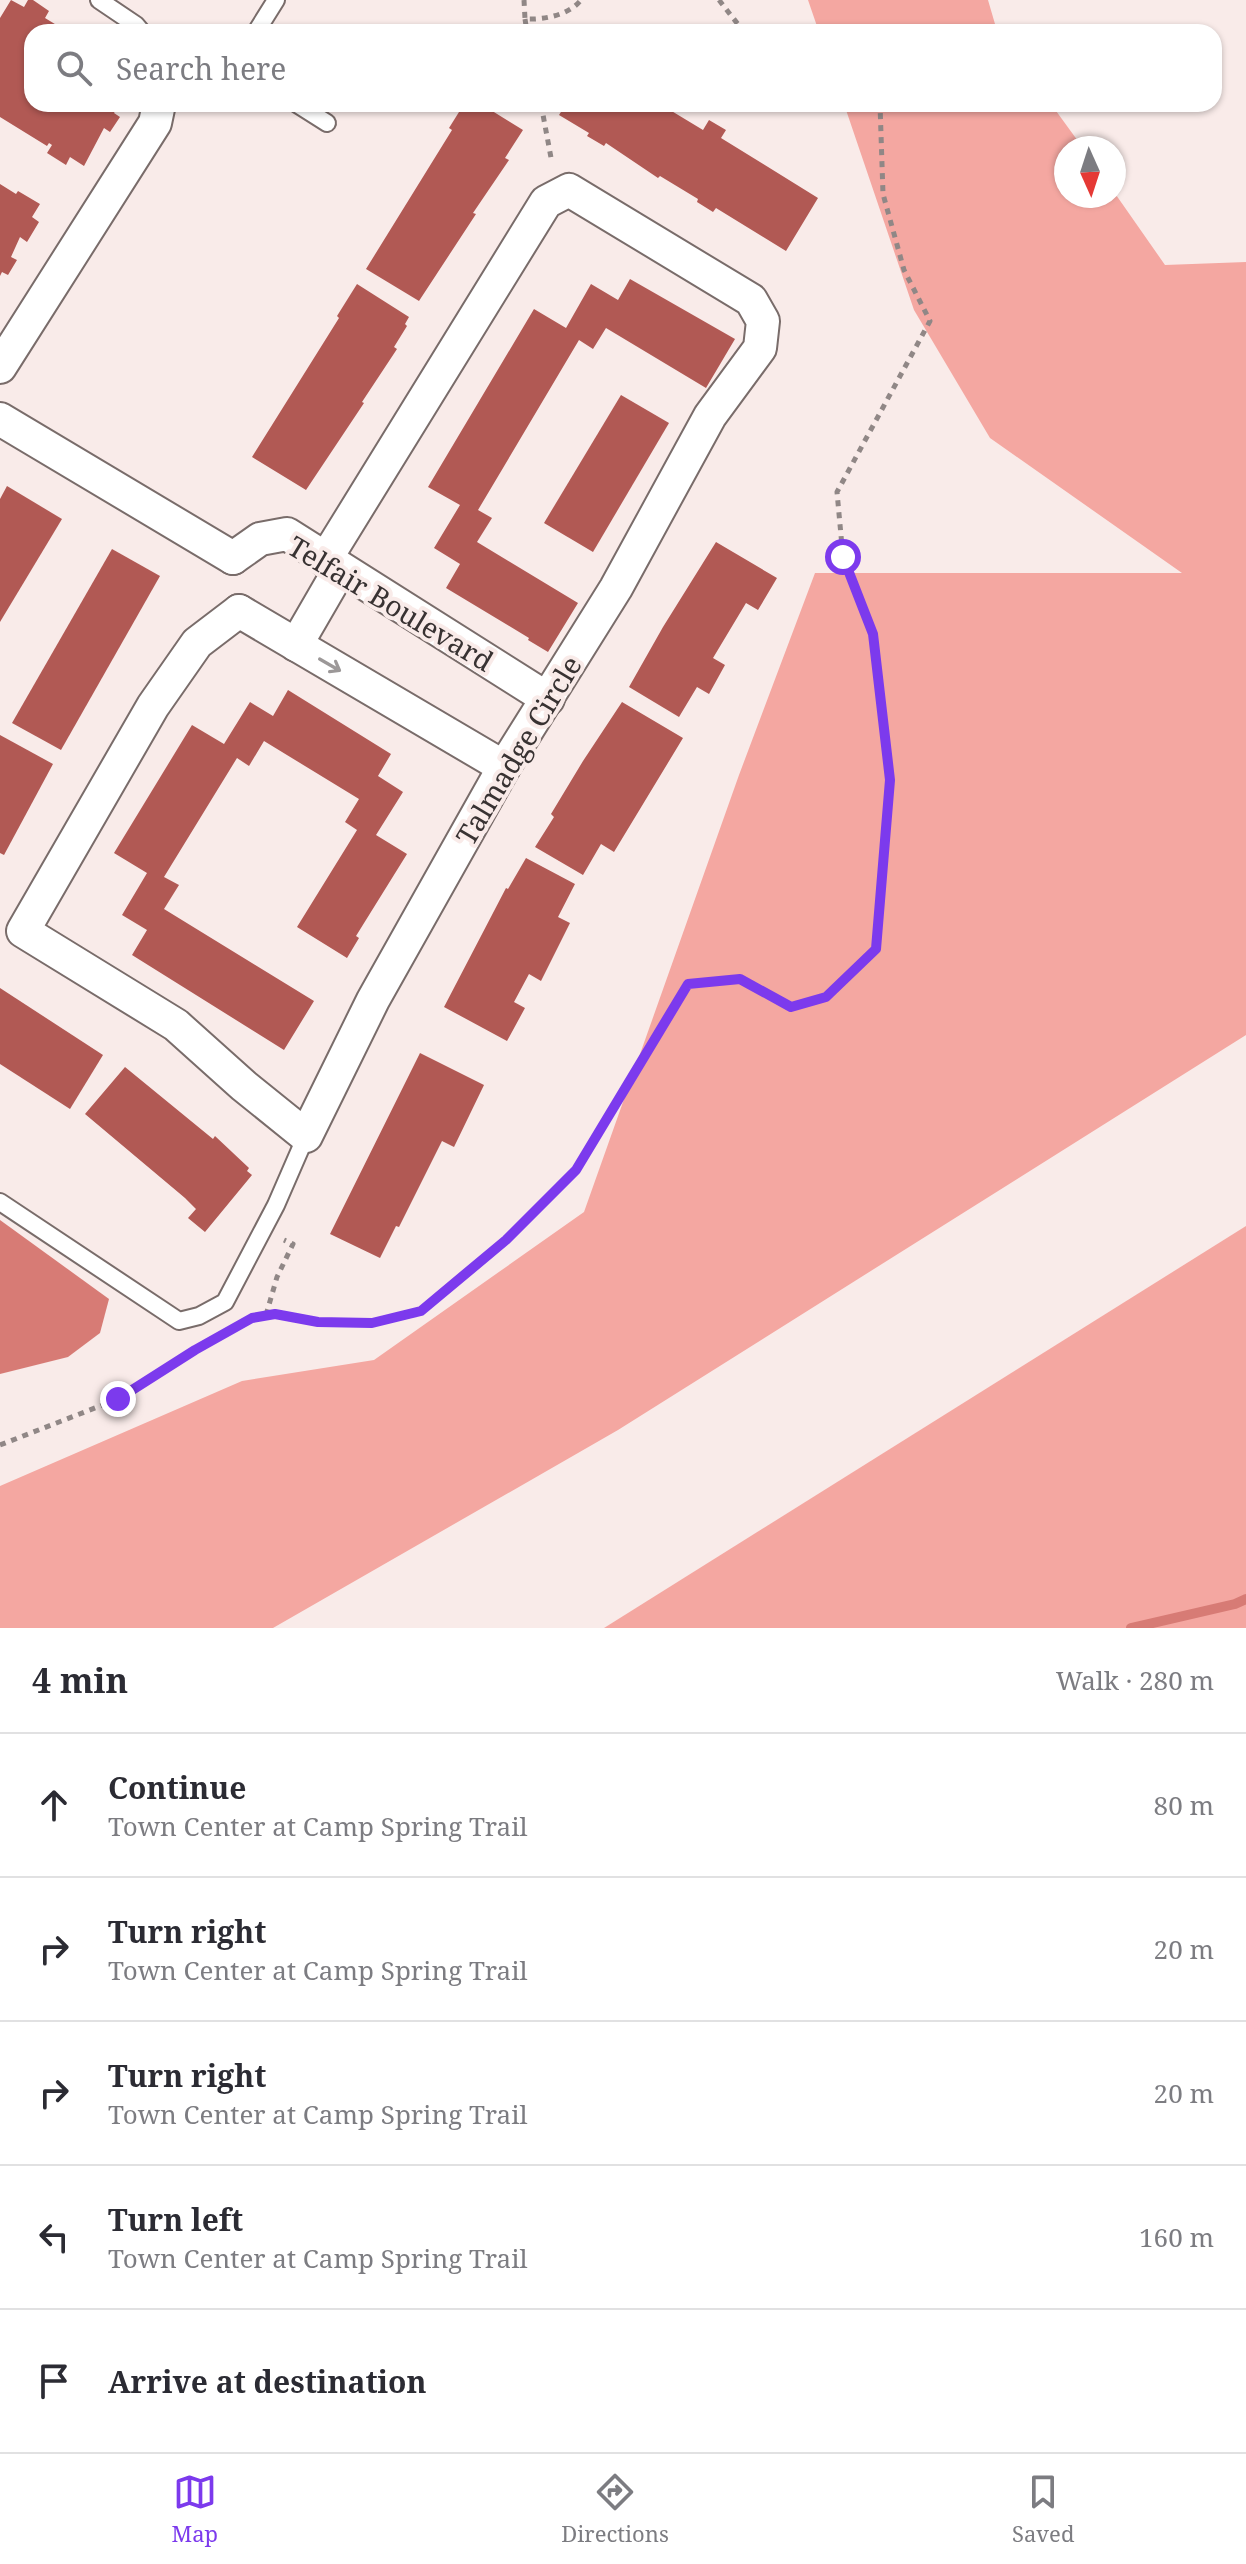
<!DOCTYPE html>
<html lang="en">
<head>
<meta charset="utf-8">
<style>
  :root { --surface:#fff; --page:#f7f7f7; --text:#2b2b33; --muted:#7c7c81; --line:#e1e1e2; --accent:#7c3aed }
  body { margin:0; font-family:"Noto Serif",serif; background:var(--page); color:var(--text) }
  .compass { position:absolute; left:1054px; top:136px; width:72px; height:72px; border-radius:50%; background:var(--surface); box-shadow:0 2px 6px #0004; rotate:177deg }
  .stop { position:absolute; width:24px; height:24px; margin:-18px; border:6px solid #7c3aed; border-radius:50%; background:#fff }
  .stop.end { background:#7c3aed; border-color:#fff; box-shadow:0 2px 8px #0008 }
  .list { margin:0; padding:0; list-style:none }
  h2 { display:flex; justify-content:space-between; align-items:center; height:104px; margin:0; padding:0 32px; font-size:34px }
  h2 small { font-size:26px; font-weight:400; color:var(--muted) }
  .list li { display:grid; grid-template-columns:52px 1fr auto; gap:24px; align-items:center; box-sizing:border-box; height:144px; padding:0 32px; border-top:2px solid var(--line) }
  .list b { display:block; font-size:30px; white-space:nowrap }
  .list p { margin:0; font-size:26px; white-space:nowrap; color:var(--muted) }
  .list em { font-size:26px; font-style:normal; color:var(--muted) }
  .icon { flex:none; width:44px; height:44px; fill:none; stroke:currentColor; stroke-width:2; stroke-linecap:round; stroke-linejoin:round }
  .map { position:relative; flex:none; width:1246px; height:1628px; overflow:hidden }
  .search { position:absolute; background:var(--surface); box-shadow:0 2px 6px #0004; left:24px; right:24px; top:24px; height:88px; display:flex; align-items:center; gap:20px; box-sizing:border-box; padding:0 28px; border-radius:24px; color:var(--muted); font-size:30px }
  .sheet { height:824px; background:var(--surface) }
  nav { display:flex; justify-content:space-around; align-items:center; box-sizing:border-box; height:112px; border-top:2px solid var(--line); background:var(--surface); font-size:22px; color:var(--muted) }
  nav a { display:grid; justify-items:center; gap:4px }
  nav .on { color:var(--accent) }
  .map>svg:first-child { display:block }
</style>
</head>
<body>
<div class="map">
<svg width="1246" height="1628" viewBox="0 0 1246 1628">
  <rect width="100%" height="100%" fill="#f9ebe9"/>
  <!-- forest -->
  <g fill="#f4a7a1">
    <path d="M808 0H988L995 24 1001 32H819Z"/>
    <path d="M844 104H1051L1083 148H1066V196H1114V192L1165 265 1246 262V1035L618 1430 273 1628H0V1486L242 1381 374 1360 584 1212 739 775 815 573H1182L990 438 914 310Z"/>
    <path d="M1246 1226V1628H604Z"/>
  </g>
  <!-- water -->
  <path fill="#d77b75" d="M0 1220 109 1299 100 1333 68 1357 0 1374Z"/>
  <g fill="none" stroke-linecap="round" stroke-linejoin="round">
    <!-- stream -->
    <path stroke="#d77b75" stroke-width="10" d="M1131 1628 1235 1604 1246 1599"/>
  </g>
  <!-- building -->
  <g fill="#b15954">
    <path d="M11 0 24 7 28 0H33L49 11 45 18 68 32H32V104H119L114 113 120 117 110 132 104 128 84 166 70 157 66 165 47 153 52 145 49 143 47 146 0 117V18Z"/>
    <path d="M464 104H481L523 130 505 158 509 160 473 213 476 214 419 301 366 269 452 130 449 128Z"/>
    <path d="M566 104H660L703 130 709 120 726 130 721 138 818 198 786 251 716 208 713 212 697 202 698 199 660 176 658 178 606 143 604 146 587 136 589 133 559 115Z"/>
    <path d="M0 184 16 194 18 191 40 204 32 217 39 222 27 242 20 237 11 257 17 260 8 275 2 272 0 276Z"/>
    <path d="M630 279 735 339 706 388 606 328 593 349 579 340 478 510 492 518 477 542 578 603 548 652 528 640 529 638 446 588 460 564 434 548 460 505 428 487 534 309 566 328 591 284 618 300Z"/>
    <path d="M357 284 409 317 405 324 407 326 394 347 397 349 362 402 364 403 306 490 252 457 339 318 337 316Z"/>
    <path d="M621 395 669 423 593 552 544 523Z"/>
    <path d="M7 486 62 519 0 622V499Z"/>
    <path d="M716 542 777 578 758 610 746 603 713 658 725 665 709 694 697 687 679 717 629 687 663 627Z"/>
    <path d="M112 549 160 576 61 750 12 723Z"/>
    <path d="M288 690 391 754 378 776 403 792 376 835 407 854 356 936 359 938 347 958 297 927 357 830 345 822 359 799 264 741 249 766 237 758 164 877 179 885 164 909 314 1001 284 1050 132 955 147 930 122 915 147 873 114 853 192 725 224 744 250 702 273 716Z"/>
    <path d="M622 702 683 738 614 852 601 844 583 875 535 847 554 817 551 814 583 761Z"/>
    <path d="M0 735 53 764 4 855 0 853Z"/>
    <path d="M526 858 575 884 558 917 570 923 541 981 529 974 514 1002 525 1008 507 1041 444 1007 506 888 508 889Z"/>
    <path d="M0 988 103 1055 70 1109 0 1064Z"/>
    <path d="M420 1053 484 1085 454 1147 442 1141 399 1227 396 1226 380 1258 330 1234Z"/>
    <path d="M125 1067 213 1139 215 1136 249 1168 247 1171 252 1175 205 1232 188 1218 196 1209 185 1198 85 1114Z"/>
  </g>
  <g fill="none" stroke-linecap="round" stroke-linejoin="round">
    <!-- lane casing -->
    <g stroke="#796c6a" stroke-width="20">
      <g id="lane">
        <path d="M99 0 136 25 142 32"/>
        <path d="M256 32 276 0"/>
        <path d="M297 104 327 123"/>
        <path d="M0 1202 179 1321 199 1316 225 1302 276 1205 306 1136"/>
      </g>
    </g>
    <!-- street casing -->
    <g stroke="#796c6a" stroke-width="36">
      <g id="street">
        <path d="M0 367 155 123 159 104"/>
        <path d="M0 419 233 558"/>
        <path d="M233 558 260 539 287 534 548 699"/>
        <path d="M239 611 197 643 153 706 23 931 176 1025 244 1086 306 1136 373 1000 504 767 616 588 710 416 760 348 763 321 751 300 569 190 546 202 325 560"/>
        <path d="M239 611 504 767"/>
        <path d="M296 645 340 569"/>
      </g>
    </g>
    <!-- path -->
    <g stroke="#908786" stroke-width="5" stroke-dasharray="6 6" stroke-linecap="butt">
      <path d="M524 0 525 19C544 20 569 15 581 0"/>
      <path d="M719 0 744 32"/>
      <path d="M525 19 527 32"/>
      <path d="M541 104 552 163"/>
      <path d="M266 1315 277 1277 293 1244 284 1240"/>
      <path d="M0 1445 118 1399 195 1350 252 1318 275 1314 318 1322 372 1323 421 1311 506 1240 576 1170 688 984 740 979 791 1007 826 997 876 949 890 780 873 634 843 557 837 492 930 321 904 270 883 194 880 104"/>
    </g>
    <!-- lane -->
    <use href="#lane" stroke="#fff" stroke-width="16"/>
    <!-- street -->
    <use href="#street" stroke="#fff" stroke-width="32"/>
  </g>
  <!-- one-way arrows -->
  <defs><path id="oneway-shaft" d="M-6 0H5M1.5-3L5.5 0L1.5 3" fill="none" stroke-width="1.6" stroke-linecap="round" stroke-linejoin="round" transform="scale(2)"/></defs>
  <use stroke="#9c9898" href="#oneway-shaft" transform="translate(330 665) rotate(30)"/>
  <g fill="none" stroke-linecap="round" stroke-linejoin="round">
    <!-- route -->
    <path stroke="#7c3aed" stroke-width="10" d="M118 1399 195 1350 252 1318 275 1314 318 1322 372 1323 421 1311 506 1240 576 1170 688 984 740 979 791 1007 826 997 876 949 890 780 873 634 843 557"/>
  </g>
  <g text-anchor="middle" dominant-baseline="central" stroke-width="8" stroke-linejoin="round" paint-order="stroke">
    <!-- street labels -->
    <g font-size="28" fill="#383232" stroke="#f9ebe9">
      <text transform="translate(391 603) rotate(31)">Telfair Boulevard</text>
      <text transform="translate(518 750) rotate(-59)">Talmadge Circle</text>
    </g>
  </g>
</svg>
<svg class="compass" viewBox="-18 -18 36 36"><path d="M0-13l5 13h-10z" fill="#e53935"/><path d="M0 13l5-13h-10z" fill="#7c7c81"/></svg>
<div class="stop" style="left:843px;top:557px"></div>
<div class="stop end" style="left:118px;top:1399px"></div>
<div class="search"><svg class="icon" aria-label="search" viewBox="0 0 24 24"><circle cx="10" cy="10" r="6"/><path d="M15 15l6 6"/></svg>Search here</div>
</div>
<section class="sheet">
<h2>4 min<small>Walk · 280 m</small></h2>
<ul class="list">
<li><svg class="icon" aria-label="ahead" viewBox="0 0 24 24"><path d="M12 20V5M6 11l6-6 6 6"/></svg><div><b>Continue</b><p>Town Center at Camp Spring Trail</p></div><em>80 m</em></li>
<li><svg class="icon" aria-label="right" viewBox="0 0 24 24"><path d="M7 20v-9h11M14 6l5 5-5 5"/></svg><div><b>Turn right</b><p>Town Center at Camp Spring Trail</p></div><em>20 m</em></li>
<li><svg class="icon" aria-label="right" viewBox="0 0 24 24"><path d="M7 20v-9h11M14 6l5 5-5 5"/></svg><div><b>Turn right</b><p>Town Center at Camp Spring Trail</p></div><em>20 m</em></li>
<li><svg class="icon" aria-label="left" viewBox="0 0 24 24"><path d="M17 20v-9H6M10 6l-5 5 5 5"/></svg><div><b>Turn left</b><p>Town Center at Camp Spring Trail</p></div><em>160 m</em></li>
<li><svg class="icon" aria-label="arrive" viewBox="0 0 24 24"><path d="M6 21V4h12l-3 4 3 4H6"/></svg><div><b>Arrive at destination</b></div></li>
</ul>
</section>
<nav>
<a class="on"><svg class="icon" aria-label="map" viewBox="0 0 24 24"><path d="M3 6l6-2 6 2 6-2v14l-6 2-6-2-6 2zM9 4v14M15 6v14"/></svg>Map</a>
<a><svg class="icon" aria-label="directions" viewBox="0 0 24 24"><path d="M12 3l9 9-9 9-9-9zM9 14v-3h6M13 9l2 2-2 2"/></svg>Directions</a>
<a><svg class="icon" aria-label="saved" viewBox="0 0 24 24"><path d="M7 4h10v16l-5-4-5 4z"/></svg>Saved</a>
</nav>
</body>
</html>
